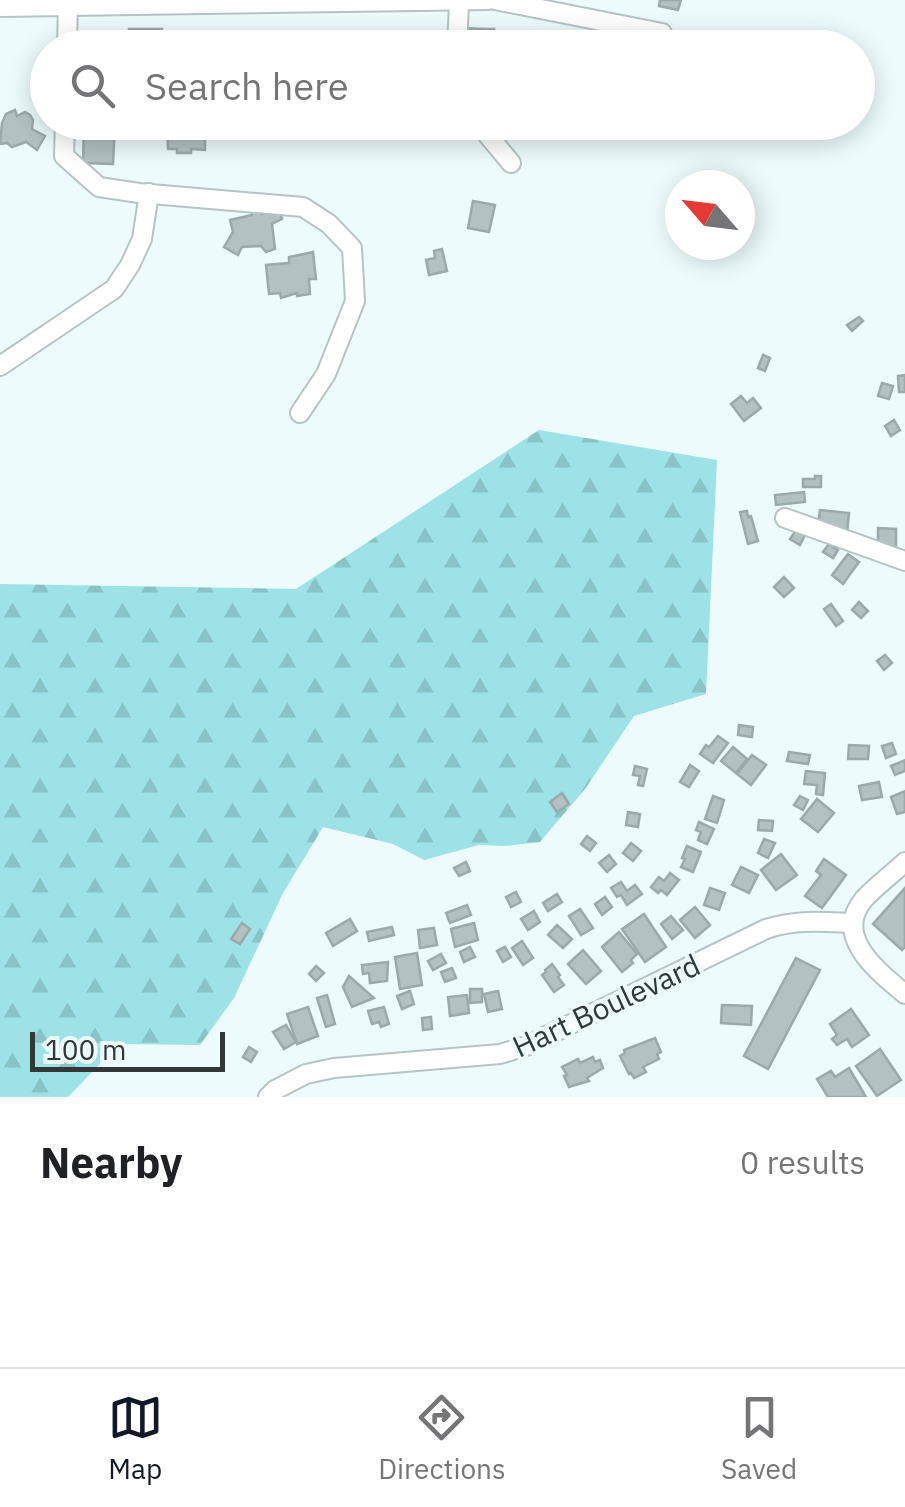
<!DOCTYPE html>
<html lang="en">
<head>
<meta charset="utf-8">
<style>
  :root { --surface:#fff; --page:#f2f2f2; --text:#202124; --muted:#757577; --line:#e0e0e0; --accent:#111827 }
  body { margin:0; font-family:"IBM Plex Sans",sans-serif; background:var(--page); color:var(--text) }
  .compass { position:absolute; left:665px; top:170px; width:90px; height:90px; border-radius:50%; background:var(--surface); box-shadow:0 5px 25px #0003; rotate:298deg }
  .scale { position:absolute; left:30px; bottom:25px; width:195px; box-sizing:border-box; padding-left:10px; border:5px solid #323838; border-top:0; font-size:28px; line-height:35px; white-space:nowrap; color:#323838; -webkit-text-stroke:8px #edfbfc; paint-order:stroke }
  .list { margin:0; padding:0; list-style:none }
  h2 { display:flex; justify-content:space-between; align-items:center; height:130px; margin:0; padding:0 40px; font-size:42px }
  h2 small { font-size:32px; font-weight:400; color:var(--muted) }
  .icon { flex:none; width:55px; height:55px; fill:none; stroke:currentColor; stroke-width:2; stroke-linecap:round; stroke-linejoin:round }
  .map { position:relative; flex:none; width:905px; height:1097px; overflow:hidden }
  .search { position:absolute; background:var(--surface); box-shadow:0 5px 25px #0003; left:30px; right:30px; top:30px; height:110px; display:flex; align-items:center; gap:25px; box-sizing:border-box; padding:0 35px; border-radius:55px; color:var(--muted); font-size:38px }
  .sheet { height:270px; background:var(--surface) }
  nav { display:flex; justify-content:space-around; align-items:center; box-sizing:border-box; height:140px; border-top:2px solid var(--line); background:var(--surface); font-size:28px; color:var(--muted) }
  nav a { display:grid; justify-items:center; gap:5px }
  nav .on { color:var(--accent) }
  .map>svg:first-child { display:block }
</style>
</head>
<body>
<div class="map">
<svg width="905" height="1097" viewBox="0 0 905 1097">
  <defs>
    <pattern id="forest-firs" width="22" height="20" patternUnits="userSpaceOnUse" patternTransform="scale(2.5)"><rect width="22" height="20" fill="#9de2e7"/><path d="M5 1l3.5 6h-7zM16 11l3.5 6h-7z" fill="#88c3c7"/></pattern>
  </defs>
  <rect width="100%" height="100%" fill="#edfbfc"/>
  <!-- forest -->
  <path fill="url(#forest-firs)" d="M539 430 717 460 706 694 634 716 585 789 540 842 506 846 479 845 424 860 393 844 323 827 283 893 234 998 200 1045 119 1044 68 1097H0V584L296 589Z"/>
  <!-- building -->
  <g fill="#b3c1c2" stroke="#9ca9aa" stroke-width="2.5">
    <path d="M660 0H681L678 10 659 6Z"/>
    <path d="M462 28 482 29 481 48H461Z"/>
    <path d="M129 29H162V48H124V46L129 45Z"/>
    <path d="M484 29H494L492 48H482Z"/>
    <path d="M504 32 520 34 518 48H502Z"/>
    <path d="M216 34V45H212V48H172L178 47V35Z"/>
    <path d="M542 35 560 38 558 47 540 48Z"/>
    <path d="M15 110 17 116 25 112 30 115 33 120 32 129 45 136 37 150 26 142 12 147 7 143 0 144 2 123 6 114Z"/>
    <path d="M84 122H115L113 164 83 163Z"/>
    <path d="M167 122H205V150L191 149V153H177V149H168Z"/>
    <path d="M500 122H527L520 134 511 128 509 131 499 125Z"/>
    <path d="M473 201 495 205 489 232 468 228Z"/>
    <path d="M260 206 262 214 278 208 282 219 272 224 275 249 266 252 261 246 242 247 238 255 224 247 233 232 230 220 252 215 251 207Z"/>
    <path d="M442 249 447 271 429 275 426 260 435 258 434 251Z"/>
    <path d="M313 252 316 279H309L310 294 297 296V293L281 298 280 293 269 294 266 265 289 263V257Z"/>
    <path d="M859 317 863 321 852 331 847 325Z"/>
    <path d="M763 355 770 358 765 371 758 368Z"/>
    <path d="M905 375V392H899L898 376Z"/>
    <path d="M882 383 893 386 889 399 878 396Z"/>
    <path d="M741 396 747 403 753 398 761 408 744 421 731 404Z"/>
    <path d="M894 420 900 430 891 436 885 426Z"/>
    <path d="M815 476H821V487H803V479H815Z"/>
    <path d="M804 492 805 502 776 505 775 495Z"/>
    <path d="M820 510 849 513 847 532 818 528Z"/>
    <path d="M747 511 748 517 751 516 758 541 748 544 740 512Z"/>
    <path d="M878 528 896 529V547L878 546Z"/>
    <path d="M796 530 805 535 800 545 790 539Z"/>
    <path d="M829 544 838 550 833 558 823 552Z"/>
    <path d="M848 554 859 562 843 584 832 575Z"/>
    <path d="M784 577 794 588 784 597 774 587Z"/>
    <path d="M859 602 868 611 861 618 852 610Z"/>
    <path d="M831 604 843 621 836 626 824 609Z"/>
    <path d="M885 655 892 663 884 670 877 661Z"/>
    <path d="M739 725 753 727 752 737 738 735Z"/>
    <path d="M718 736 728 743 713 763 700 754 706 745 709 747Z"/>
    <path d="M892 743 896 754 886 758 882 746Z"/>
    <path d="M849 745 869 746 868 759H848Z"/>
    <path d="M733 747 747 759 736 773 721 761Z"/>
    <path d="M789 752 810 755 808 764 787 761Z"/>
    <path d="M752 755 766 765 751 785 737 774Z"/>
    <path d="M905 760V771L895 775 891 766Z"/>
    <path d="M690 765 699 771 689 787 680 782Z"/>
    <path d="M635 766 647 769 643 786 638 785 640 776 633 775Z"/>
    <path d="M806 771 825 773 823 795 816 794 817 785 804 784Z"/>
    <path d="M879 782 882 797 862 800 859 786Z"/>
    <path d="M905 791V812L897 814 891 797Z"/>
    <path d="M562 793 569 804 557 812 550 802Z"/>
    <path d="M713 796 724 800 717 823 705 819Z"/>
    <path d="M800 796 808 800 803 810 794 805Z"/>
    <path d="M817 799 834 813 818 832 801 819Z"/>
    <path d="M628 812 640 814 638 827 626 825Z"/>
    <path d="M759 820 773 821 772 831 758 830Z"/>
    <path d="M699 822 714 829 707 844 698 840 701 832 696 830Z"/>
    <path d="M587 836 596 843 590 851 581 844Z"/>
    <path d="M764 839 775 843 768 858 758 853Z"/>
    <path d="M631 843 641 851 633 861 623 853Z"/>
    <path d="M687 846 701 852 693 872 681 867 685 859 682 858Z"/>
    <path d="M781 854 797 875 776 890 761 870Z"/>
    <path d="M609 855 616 864 607 872 599 863Z"/>
    <path d="M824 859 846 875 822 908 805 896 821 875 816 871Z"/>
    <path d="M466 862 470 871 459 876 454 868Z"/>
    <path d="M741 867 758 875 749 893 732 885Z"/>
    <path d="M670 873 679 880 667 895 661 890 658 893 651 887 659 877 664 881Z"/>
    <path d="M621 882 627 891 635 885 642 894 627 905 621 895 617 897 611 888Z"/>
    <path d="M710 888 725 893 719 910 704 905Z"/>
    <path d="M905 888V947L902 950 873 924Z"/>
    <path d="M516 892 521 902 511 907 506 897Z"/>
    <path d="M557 894 562 902 548 911 543 903Z"/>
    <path d="M605 897 612 907 602 915 595 904Z"/>
    <path d="M467 905 471 915 450 923 446 913Z"/>
    <path d="M695 907 710 925 695 938 680 920Z"/>
    <path d="M580 909 593 928 581 935 569 916Z"/>
    <path d="M534 911 540 922 528 930 521 919Z"/>
    <path d="M644 914 666 947 645 962 622 929Z"/>
    <path d="M671 916 683 930 672 939 661 924Z"/>
    <path d="M350 919 357 931 333 946 326 933Z"/>
    <path d="M242 923 250 929 240 944 231 939Z"/>
    <path d="M474 923 478 940 455 947 451 929Z"/>
    <path d="M557 925 572 939 563 948 548 935Z"/>
    <path d="M392 927 394 935 369 941 367 932Z"/>
    <path d="M434 928 437 945 420 948 418 930Z"/>
    <path d="M619 932 637 954 631 960 633 963 622 972 602 947Z"/>
    <path d="M522 941 533 958 523 965 512 948Z"/>
    <path d="M470 947 475 957 464 962 460 952Z"/>
    <path d="M505 947 511 957 503 962 497 951Z"/>
    <path d="M583 950 601 971 586 984 568 964Z"/>
    <path d="M417 953 422 985 400 989 395 957Z"/>
    <path d="M441 954 446 963 433 970 428 961Z"/>
    <path d="M796 958 820 970 768 1069 744 1056Z"/>
    <path d="M388 962 387 981 370 983 369 973 363 974 362 965Z"/>
    <path d="M552 964 560 975 558 977 564 985 554 992 542 975 546 972 545 970Z"/>
    <path d="M316 966 324 973 316 981 309 974Z"/>
    <path d="M452 968 456 978 445 982 441 972Z"/>
    <path d="M349 976 374 998 352 1007 343 987Z"/>
    <path d="M470 989H482V1002L470 1003Z"/>
    <path d="M410 991 414 1004 402 1009 397 996Z"/>
    <path d="M498 991 502 1009 488 1012 484 994Z"/>
    <path d="M327 995 335 1024 326 1027 317 998Z"/>
    <path d="M467 995 469 1013 450 1016 448 997Z"/>
    <path d="M722 1005 752 1006 751 1025 721 1023Z"/>
    <path d="M308 1007 318 1036 297 1044 287 1014Z"/>
    <path d="M384 1007 389 1024 381 1027 379 1022 372 1024 368 1011Z"/>
    <path d="M851 1009 869 1035 852 1047 847 1039 837 1045 832 1039 837 1035 830 1024Z"/>
    <path d="M431 1017 432 1029 423 1030 422 1018Z"/>
    <path d="M286 1025 296 1042 284 1049 273 1032Z"/>
    <path d="M655 1038 661 1052 657 1054 659 1059 643 1067 646 1072 634 1078 631 1073 629 1074 620 1056 625 1053 624 1050Z"/>
    <path d="M249 1047 257 1052 251 1062 243 1057Z"/>
    <path d="M880 1049 901 1080 877 1096 856 1066Z"/>
    <path d="M593 1057 595 1062 600 1060 603 1068 587 1078 589 1081 569 1087 564 1076 567 1075 562 1067 578 1059 580 1063Z"/>
    <path d="M849 1068 866 1097H828L817 1079 831 1071 835 1077Z"/>
  </g>
  <g fill="none" stroke-linecap="round" stroke-linejoin="round">
    <!-- minor casing -->
    <g stroke="#b6c4c5" stroke-width="22">
      <g id="minor">
        <path d="M495 0 662 33"/>
        <path d="M0 7 488 0"/>
        <path d="M67 48 68 0"/>
        <path d="M457 48 459 2"/>
        <path d="M65 122 64 156 99 187 139 193 303 207 329 224 352 248 355 301 326 374 300 413"/>
        <path d="M477 122 511 163"/>
        <path d="M0 366 114 289 130 265 142 239 149 193"/>
        <path d="M785 518 905 561"/>
        <path d="M905 862C892 874 876 886 864 899 832 937 879 972 905 994"/>
        <path d="M268 1097 275 1090 306 1074 334 1068 500 1054 526 1046 766 929C796 919 823 922 853 923"/>
      </g>
    </g>
    <!-- minor -->
    <use href="#minor" stroke="#fff" stroke-width="18"/>
  </g>
  <g text-anchor="middle" dominant-baseline="central" stroke-width="8" stroke-linejoin="round" paint-order="stroke">
    <!-- street labels -->
    <g font-size="30" fill="#323838" stroke="#edfbfc">
      <text transform="translate(606 1005) rotate(-25)">Hart Boulevard</text>
    </g>
  </g>
</svg>
<svg class="compass" viewBox="-18 -18 36 36"><path d="M0-13l5 13h-10z" fill="#e53935"/><path d="M0 13l5-13h-10z" fill="#757577"/></svg>
<div class="scale">100 m</div>
<div class="search"><svg class="icon" aria-label="search" viewBox="0 0 24 24"><circle cx="10" cy="10" r="6"/><path d="M15 15l6 6"/></svg>Search here</div>
</div>
<section class="sheet">
<h2>Nearby<small>0 results</small></h2>
<ul class="list">
</ul>
</section>
<nav>
<a class="on"><svg class="icon" aria-label="map" viewBox="0 0 24 24"><path d="M3 6l6-2 6 2 6-2v14l-6 2-6-2-6 2zM9 4v14M15 6v14"/></svg>Map</a>
<a><svg class="icon" aria-label="directions" viewBox="0 0 24 24"><path d="M12 3l9 9-9 9-9-9zM9 14v-3h6M13 9l2 2-2 2"/></svg>Directions</a>
<a><svg class="icon" aria-label="saved" viewBox="0 0 24 24"><path d="M7 4h10v16l-5-4-5 4z"/></svg>Saved</a>
</nav>
</body>
</html>
